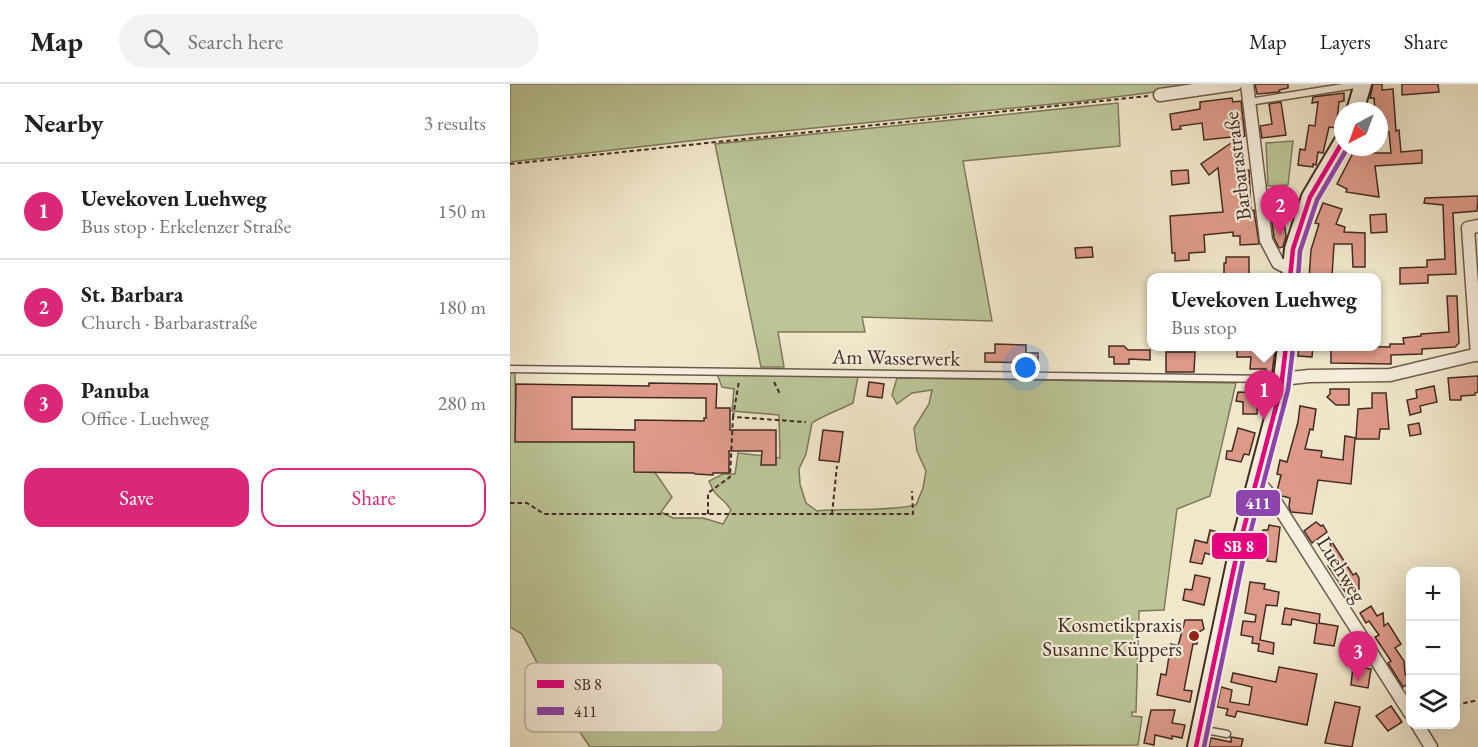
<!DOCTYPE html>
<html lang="en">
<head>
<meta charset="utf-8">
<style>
  :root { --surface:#fff; --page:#f2f2f2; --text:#202124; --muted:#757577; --line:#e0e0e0; --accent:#db2777 }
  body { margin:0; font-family:"EB Garamond",serif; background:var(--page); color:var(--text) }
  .controls { position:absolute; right:18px; bottom:18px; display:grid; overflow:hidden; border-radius:12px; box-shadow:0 6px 24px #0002 }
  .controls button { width:54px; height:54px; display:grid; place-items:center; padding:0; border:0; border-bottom:2px solid var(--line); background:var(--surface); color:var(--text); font:30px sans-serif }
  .compass { position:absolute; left:824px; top:18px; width:54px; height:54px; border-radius:50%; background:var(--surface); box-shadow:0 6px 24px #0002; rotate:221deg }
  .you { position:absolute; left:516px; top:284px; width:21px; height:21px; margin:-15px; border:4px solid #fff; border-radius:50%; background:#1a73e8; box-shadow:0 0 0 9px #1a73e833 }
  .badge { display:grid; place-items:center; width:39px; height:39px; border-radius:50%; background:var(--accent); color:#fff; font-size:20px; font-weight:700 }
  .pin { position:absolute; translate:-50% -50px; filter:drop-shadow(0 2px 3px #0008) }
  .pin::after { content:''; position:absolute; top:32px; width:21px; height:18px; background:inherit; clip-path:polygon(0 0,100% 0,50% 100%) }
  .popup { position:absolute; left:637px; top:189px; width:234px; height:78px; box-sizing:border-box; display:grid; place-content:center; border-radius:12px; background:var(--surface); filter:drop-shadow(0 2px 4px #0005); font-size:20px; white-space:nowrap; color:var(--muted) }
  .popup b { font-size:22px; color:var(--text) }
  .popup::after { content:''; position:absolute; left:50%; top:100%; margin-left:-12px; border:12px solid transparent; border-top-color:var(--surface) }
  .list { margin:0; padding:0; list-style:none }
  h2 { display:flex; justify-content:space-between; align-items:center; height:78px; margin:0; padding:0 24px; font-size:26px }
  h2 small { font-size:20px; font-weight:400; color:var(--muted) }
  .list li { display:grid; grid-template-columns:39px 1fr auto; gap:18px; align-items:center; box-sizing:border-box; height:96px; padding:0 24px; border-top:2px solid var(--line) }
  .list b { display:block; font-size:22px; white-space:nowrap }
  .list p { margin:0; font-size:20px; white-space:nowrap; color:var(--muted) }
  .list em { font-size:20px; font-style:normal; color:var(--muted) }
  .actions { display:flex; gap:12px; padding:18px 24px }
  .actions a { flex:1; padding:14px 0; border:2px solid var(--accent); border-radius:18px; text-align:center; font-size:21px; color:var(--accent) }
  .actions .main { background:var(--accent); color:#fff }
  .icon { flex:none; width:33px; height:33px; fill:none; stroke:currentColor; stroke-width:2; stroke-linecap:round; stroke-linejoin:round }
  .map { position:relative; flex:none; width:968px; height:663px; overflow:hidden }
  header { display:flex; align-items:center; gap:36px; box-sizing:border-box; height:84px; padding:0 30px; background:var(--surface); border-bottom:2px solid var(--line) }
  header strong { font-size:28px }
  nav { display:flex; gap:33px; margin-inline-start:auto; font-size:21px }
  .search { width:420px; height:54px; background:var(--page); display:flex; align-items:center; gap:15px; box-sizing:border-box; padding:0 21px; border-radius:33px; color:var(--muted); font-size:22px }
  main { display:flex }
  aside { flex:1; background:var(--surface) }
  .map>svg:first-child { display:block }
</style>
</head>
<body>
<header>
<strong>Map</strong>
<div class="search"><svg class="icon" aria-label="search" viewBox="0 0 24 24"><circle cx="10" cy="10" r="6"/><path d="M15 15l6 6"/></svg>Search here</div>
<nav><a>Map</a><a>Layers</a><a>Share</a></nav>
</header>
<main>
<aside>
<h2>Nearby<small>3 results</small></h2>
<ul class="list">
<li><span class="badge">1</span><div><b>Uevekoven Luehweg</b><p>Bus stop · Erkelenzer Straße</p></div><em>150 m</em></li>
<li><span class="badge">2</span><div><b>St. Barbara</b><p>Church · Barbarastraße</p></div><em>180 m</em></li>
<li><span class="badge">3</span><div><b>Panuba</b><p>Office · Luehweg</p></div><em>280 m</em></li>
</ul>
<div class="actions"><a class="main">Save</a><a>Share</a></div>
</aside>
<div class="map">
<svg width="968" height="663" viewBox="0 0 968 663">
  <rect width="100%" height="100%" fill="#f1e7cb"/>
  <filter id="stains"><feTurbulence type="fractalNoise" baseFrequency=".00333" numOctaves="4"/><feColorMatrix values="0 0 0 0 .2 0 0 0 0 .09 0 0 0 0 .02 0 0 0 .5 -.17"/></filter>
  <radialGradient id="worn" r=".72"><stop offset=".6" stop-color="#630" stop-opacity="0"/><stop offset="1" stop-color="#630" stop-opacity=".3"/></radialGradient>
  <!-- green -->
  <g fill="#bbc597" stroke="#7f785d" stroke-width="1.5">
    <path d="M0 0H676L677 4 573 17 214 53 0 78Z"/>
    <path d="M608 19 610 62 453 77 482 237 352 233 355 248H268L274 283H251L205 60Z"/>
    <path d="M783 57 778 101 758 102 756 59Z"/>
    <path d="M0 289H5L6 357 124 358 162 413 151 428 163 434H193L213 440 221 426C213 412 206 416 199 397L213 390H225L228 369 270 374 269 331 222 327 224 305 212 303 207 290 348 293 343 319C329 326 314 331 302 339L296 370 289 385 290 400 296 419 307 427C340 424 373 428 406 421L413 404 416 387 407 367 404 344 419 320 422 306 402 309 387 320 382 311 387 294 726 299 700 412 667 425 654 526 629 527 626 628H622V632L632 633 628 661 80 663 42 607 12 550 0 543Z"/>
  </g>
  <!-- building -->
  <g fill="#de9a89" stroke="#432b23" stroke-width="1.5" fill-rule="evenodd">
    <path d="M745 0H778V4L769 6 770 8 747 10Z"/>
    <path d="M863 0H872V6L883 5 886 47 889 46 891 68 912 66V79L865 82 869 113 836 108 837 105 827 100 844 67 863 69H881L879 48H869V27H865L864 14H860Z"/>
    <path d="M892 0H928L929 8 892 11Z"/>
    <path d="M834 9V17L829 18 826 44 819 43 813 69 808 68 806 81 803 80V83L788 81 790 65 795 66 799 41 805 42 808 18 802 19 803 13Z"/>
    <path d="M722 14 723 18 731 17 735 52 731 53 734 86H739L741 127 744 126 749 160 730 161V152H723V148L694 151 695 168 679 169V176L665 177V169H662L660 132 713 128 708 84 699 91 691 80 731 52 694 56 692 39 670 42 671 45 662 46 660 30 690 25V18Z"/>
    <path d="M771 18 776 51 752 54 750 42 762 40 759 20Z"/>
    <path d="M678 86 679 99 662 101 661 87Z"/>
    <path d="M968 112 967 127 943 129 946 190 918 191V199L890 200V184L917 183V176L935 175 933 121 914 119 915 114Z"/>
    <path d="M813 119 832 125 826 140 835 143 834 148 855 149V183H843L842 160H824L822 192 799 194 801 166 809 140 805 139Z"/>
    <path d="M773 129 776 152 773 163 769 164 764 154 761 130Z"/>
    <path d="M876 130 877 148 861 149 860 131Z"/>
    <path d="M582 163 583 173 566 174 565 164Z"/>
    <path d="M716 173H739V194H716V190H714V179H716Z"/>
    <path d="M937 212H947L949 259 945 263 912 265V270L881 271V280L821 279V262L880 263V260H894L893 254 911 252V250L939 248Z"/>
    <path d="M485 260 516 261V269H528V279L475 278V269H485Z"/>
    <path d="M599 262H614L618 266H640V276L619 275V280H604V273H599Z"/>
    <path d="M727 262H748V265L765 266 762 289H756V285H740L741 273H727Z"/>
    <path d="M789 262H803L802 273 788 272Z"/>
    <path d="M656 268H685L684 288H656Z"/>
    <path d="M968 292V308L965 309V311L951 312V316H940L938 294Z"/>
    <path d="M359 298 374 300 372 314 357 312Z"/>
    <path d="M139 299 207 300 206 324H220V346H266V381H251L252 367H219V389H203V391L185 390 184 389 124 388V358H5L6 300 139 302ZM62 313 196 314V334H194V337L125 336V346L62 345Z"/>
    <path d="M924 302 927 318 910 322 911 328 900 331 897 316 907 314 906 306Z"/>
    <path d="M820 305H839V321H826L817 313 820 310Z"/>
    <path d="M728 308 748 309 747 330H733V318L726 317Z"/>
    <path d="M862 309H876L879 345H870L869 355H845L841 400 808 396 802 430 781 428 779 423 780 414 772 412 767 407 771 391 767 390 770 376 777 378 788 338 790 322 806 325 803 346 800 345 795 365 812 367 811 373 833 376 835 352 846 354 848 325 862 324Z"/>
    <path d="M909 339 911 350 900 352 898 341Z"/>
    <path d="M728 344 745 349 739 371 734 370 731 378 716 375 717 367H722Z"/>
    <path d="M313 346 333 348 329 378 309 376Z"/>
    <path d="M806 438 811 442 813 441 817 448 802 459 794 447Z"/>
    <path d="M759 441 770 443 766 478 757 477 758 471 750 470 753 446H758Z"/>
    <path d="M700 446 716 450 709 473 695 469 692 480 680 478 685 456 697 459Z"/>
    <path d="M820 455 843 491 846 489 849 494V505L838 512 818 482 822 479Z"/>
    <path d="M685 491 700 494 694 521 673 516 675 505 682 506Z"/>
    <path d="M740 498 755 500 754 505 769 508 767 522 756 521 750 556 764 559 763 570 748 567 749 560 742 559 743 553 731 551 733 537 745 538 746 531 735 529Z"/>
    <path d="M861 522 867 532 873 529 874 542 878 539 891 560 885 564 894 577 895 590 900 598 893 603 878 579 881 577 865 553 869 551 859 537 856 539 850 529Z"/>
    <path d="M775 524 810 530 809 539 828 542 824 562 804 559 807 540 782 535 781 541 772 540Z"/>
    <path d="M675 536H692L694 545 689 548 687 560H683L674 606 682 607 680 618 647 611 651 590 656 591 661 560 668 562Z"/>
    <path d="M838 571 851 573 849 583 861 585 858 604 841 601 843 582 836 581Z"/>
    <path d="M769 583 807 590 797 641 727 627 725 633 716 631 718 625 707 623 711 603 722 606 720 618 739 621 742 603 721 598 723 589 766 598Z"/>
    <path d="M825 618 850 623 842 663 815 659Z"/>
    <path d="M881 622 892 638 878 647 866 632Z"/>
    <path d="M641 626H665L662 639 675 641 672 654 662 652V655L645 651 644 661 634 659Z"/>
    <path d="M721 653 733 655 731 663H699L701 654 721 658Z"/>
  </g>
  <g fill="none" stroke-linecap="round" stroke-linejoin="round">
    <!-- service casing -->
    <g stroke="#6e5a4d" stroke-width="9">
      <g id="service">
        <path d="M739 18 852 0"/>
        <path d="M0 285 771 295"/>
        <path d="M690 645 717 650"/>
      </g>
    </g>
    <!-- minor casing -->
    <g stroke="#6e5a4d" stroke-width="15">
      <g id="minor">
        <path d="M737 0 756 156 768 179 780 185"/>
        <path d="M650 11 726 0"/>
        <path d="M967 271 958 144 968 142"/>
        <path d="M772 295 799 292 880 291 968 270"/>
        <path d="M746 395 765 417 900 629"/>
        <path d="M907 640 921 663"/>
      </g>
    </g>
    <!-- secondary casing -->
    <g stroke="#432b23" stroke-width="20">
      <g id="secondary">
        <path d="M845 27 853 0"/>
        <path d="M780 194 783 165 800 113 833 57"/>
        <path d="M686 663 726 474 771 304 776 262"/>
      </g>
    </g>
    <!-- path -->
    <g stroke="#432b23" stroke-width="2" stroke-dasharray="4.5 3" stroke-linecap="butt">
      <path d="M0 80 638 12"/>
      <path d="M264 298 270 310"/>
      <path d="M223 333 229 297"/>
      <path d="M0 419H17L34 430H403L402 407"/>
      <path d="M198 430V409L220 393 223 333 296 338"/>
      <path d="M322 430 327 382"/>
      <path d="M946 621 968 616"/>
    </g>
    <!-- service -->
    <use href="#service" stroke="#f6efdd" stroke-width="6"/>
    <!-- minor -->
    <use href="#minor" stroke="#f6efdd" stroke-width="12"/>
    <!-- secondary -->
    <use href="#secondary" stroke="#f6efdd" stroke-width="16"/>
    <!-- bus-1 casing -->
    <g stroke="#f6efdd" stroke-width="9">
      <g id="bus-1">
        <path d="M780 194 783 165 800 113 833 57"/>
        <path d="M686 663 726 474 771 304 776 262"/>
      </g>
    </g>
    <!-- bus-2 casing -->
    <g stroke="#f6efdd" stroke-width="9">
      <g id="bus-2">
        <path d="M788 194 790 167 807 116 838 63"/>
        <path d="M694 663 733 476 778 306 783 263"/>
      </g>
    </g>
    <!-- bus-1 -->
    <use href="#bus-1" stroke="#e5007d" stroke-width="4.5"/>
    <!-- bus-2 -->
    <use href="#bus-2" stroke="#8e44ad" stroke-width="4.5"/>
  </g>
  <!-- markers -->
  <circle fill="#8f2418" stroke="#f6efdd" stroke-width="2" cx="684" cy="552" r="6"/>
  <g text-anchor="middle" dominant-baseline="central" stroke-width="4.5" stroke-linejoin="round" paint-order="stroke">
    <!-- street labels -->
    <g font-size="21" fill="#432b23" stroke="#f6efdd">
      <text transform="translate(727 82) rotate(-97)">Barbarastraße</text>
      <text transform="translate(386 273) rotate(1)">Am Wasserwerk</text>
      <text transform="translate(832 485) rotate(58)">Luehweg</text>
    </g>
    <!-- poi labels -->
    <g font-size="21" fill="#432b23" stroke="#f6efdd" text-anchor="end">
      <text x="672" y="540">Kosmetikpraxis<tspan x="672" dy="24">Susanne Küppers</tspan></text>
    </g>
  </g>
  <!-- legend -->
  <rect x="15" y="579" width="198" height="69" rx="9" fill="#f6efdd" stroke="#c0b4a5" stroke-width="1.5"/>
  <rect x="27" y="596" width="27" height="8" fill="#e5007d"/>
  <rect x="27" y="623" width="27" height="8" fill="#8e44ad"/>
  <g font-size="16" fill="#432b23">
    <text x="64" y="606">SB 8</text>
    <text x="64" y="633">411</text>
  </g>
  <g stroke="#f6efdd" stroke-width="2">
    <rect x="725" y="405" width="46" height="28" rx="6" fill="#8e44ad"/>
    <rect x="701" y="448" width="57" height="28" rx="6" fill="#e5007d"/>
  </g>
  <g font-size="16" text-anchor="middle" font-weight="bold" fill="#fff">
    <text x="748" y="425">411</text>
    <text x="729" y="468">SB 8</text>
  </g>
  <rect width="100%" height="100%" filter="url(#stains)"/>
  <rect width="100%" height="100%" fill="url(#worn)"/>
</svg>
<div class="controls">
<button>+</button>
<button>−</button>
<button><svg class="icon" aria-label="layers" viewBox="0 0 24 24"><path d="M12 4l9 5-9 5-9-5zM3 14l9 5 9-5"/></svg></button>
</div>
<svg class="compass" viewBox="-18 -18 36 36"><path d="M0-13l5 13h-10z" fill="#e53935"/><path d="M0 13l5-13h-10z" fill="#757577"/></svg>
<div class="you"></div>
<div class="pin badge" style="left:754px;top:336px">1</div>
<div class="popup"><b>Uevekoven Luehweg</b>Bus stop</div>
<div class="pin badge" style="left:770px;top:151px">2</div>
<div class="pin badge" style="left:848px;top:597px">3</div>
</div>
</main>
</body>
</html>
